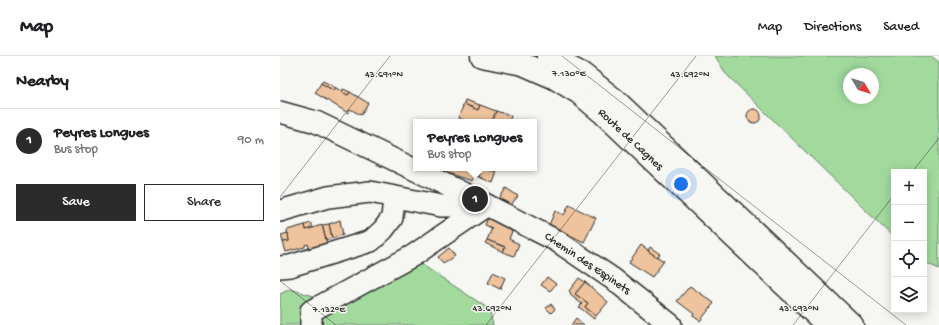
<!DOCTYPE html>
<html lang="en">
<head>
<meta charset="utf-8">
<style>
  :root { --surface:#fff; --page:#f2f2f2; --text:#202124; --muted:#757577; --line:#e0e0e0; --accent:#2b2b2b }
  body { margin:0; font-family:"Gochi Hand",sans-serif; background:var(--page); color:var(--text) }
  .controls { position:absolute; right:12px; bottom:12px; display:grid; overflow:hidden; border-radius:0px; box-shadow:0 2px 10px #0003 }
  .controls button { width:36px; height:36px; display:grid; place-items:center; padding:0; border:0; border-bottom:1px solid var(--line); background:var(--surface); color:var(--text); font:20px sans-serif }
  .compass { position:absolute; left:563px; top:12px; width:36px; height:36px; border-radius:50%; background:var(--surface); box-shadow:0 2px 10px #0003; rotate:128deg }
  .you { position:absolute; left:401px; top:128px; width:14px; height:14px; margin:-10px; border:3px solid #fff; border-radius:50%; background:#1a73e8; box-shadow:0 0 0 6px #1a73e833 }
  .badge { display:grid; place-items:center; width:26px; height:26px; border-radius:50%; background:var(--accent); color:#fff; font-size:13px; font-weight:700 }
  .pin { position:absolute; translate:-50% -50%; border:2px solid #fff; box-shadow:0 1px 4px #0006 }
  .popup { position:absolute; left:133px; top:63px; width:124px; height:52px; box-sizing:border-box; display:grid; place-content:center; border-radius:0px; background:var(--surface); filter:drop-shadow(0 1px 3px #0005); font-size:13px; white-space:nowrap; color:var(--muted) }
  .popup b { font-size:15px; color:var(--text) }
  .popup::after { content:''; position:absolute; left:50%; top:100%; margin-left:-8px; border:8px solid transparent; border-top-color:var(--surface) }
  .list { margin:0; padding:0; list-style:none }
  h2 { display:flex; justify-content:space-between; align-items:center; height:52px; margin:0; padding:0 16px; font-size:17px }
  h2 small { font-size:13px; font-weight:400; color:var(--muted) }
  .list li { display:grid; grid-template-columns:26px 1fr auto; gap:12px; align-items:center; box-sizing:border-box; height:64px; padding:0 16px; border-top:1px solid var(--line) }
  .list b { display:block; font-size:15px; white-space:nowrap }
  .list p { margin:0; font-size:13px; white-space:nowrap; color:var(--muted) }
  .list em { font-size:13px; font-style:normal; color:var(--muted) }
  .actions { display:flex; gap:8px; padding:12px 16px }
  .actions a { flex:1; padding:9px 0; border:1px solid var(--accent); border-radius:0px; text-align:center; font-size:14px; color:var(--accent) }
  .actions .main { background:var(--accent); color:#fff }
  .icon { flex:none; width:22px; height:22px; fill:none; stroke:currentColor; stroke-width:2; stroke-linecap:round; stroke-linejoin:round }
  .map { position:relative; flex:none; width:659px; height:269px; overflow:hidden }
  header { display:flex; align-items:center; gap:24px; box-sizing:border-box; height:56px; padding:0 20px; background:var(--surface); border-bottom:1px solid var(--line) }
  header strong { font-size:19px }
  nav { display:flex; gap:22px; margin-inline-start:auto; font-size:14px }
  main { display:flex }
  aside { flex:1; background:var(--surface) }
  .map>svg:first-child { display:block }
</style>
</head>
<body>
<header>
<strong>Map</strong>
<nav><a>Map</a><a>Directions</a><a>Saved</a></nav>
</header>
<main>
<aside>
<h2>Nearby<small></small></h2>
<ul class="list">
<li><span class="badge">1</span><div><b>Peyres Longues</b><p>Bus stop</p></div><em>90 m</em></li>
</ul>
<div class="actions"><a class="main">Save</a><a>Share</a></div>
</aside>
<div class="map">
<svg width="659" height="269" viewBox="0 0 659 269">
  <rect width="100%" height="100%" fill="#f6f6f2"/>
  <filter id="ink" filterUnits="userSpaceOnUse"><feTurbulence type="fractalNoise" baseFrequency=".025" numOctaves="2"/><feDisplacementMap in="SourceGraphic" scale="8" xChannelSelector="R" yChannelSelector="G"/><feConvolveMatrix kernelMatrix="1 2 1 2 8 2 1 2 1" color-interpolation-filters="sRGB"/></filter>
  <g filter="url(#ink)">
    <!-- green -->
    <g fill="#a2da9e" stroke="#668264" fill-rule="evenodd">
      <path d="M435 0H651L659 6V213L644 206V116H614V182L446 18ZM569 18H593V42H569Z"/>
      <path d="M141 208 209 253 213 269H0V238L10 233 54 246Z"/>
    </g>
    <!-- building -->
    <g fill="#eec39d" stroke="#2b2b2b">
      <path d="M43 25 56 32 54 35 41 27Z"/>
      <path d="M41 27 54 35 56 32 68 39 70 36 88 47 81 59 70 53 68 57 35 37Z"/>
      <path d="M63 33 70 36 68 39 62 36Z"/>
      <path d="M185 44 200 49 198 54 184 48Z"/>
      <path d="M184 48 198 54 200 49 216 55 212 66H197L192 64 189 66 178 62Z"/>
      <circle cx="474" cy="60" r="7"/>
      <path d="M216 55 231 60 229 66H212Z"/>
      <path d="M166 112H197L192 125 164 116Z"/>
      <path d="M197 112H202L199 121 194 119Z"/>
      <path d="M202 112 217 116 213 127 199 121Z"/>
      <path d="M226 132 238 140 230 150 219 143Z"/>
      <path d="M289 149 316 162 304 186 269 169 275 155 284 159Z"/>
      <path d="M209 159 234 170 229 183 239 188 234 200 223 196 225 191 207 184 212 172 205 169Z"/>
      <path d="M60 164 63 179 52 182 49 168Z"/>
      <path d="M31 167 33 172 26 174 25 169Z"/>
      <path d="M49 168 52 182 46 184 42 169Z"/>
      <path d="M25 169 26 174 42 169 48 192 30 196 28 188 25 189V191L6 196 3 186 9 185 7 174Z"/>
      <path d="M8 177 9 185 3 186 1 179Z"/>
      <path d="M207 184 225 191 223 196 205 187Z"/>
      <path d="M361 189 368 194V195L384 205 372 221 349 206Z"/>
      <path d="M370 191 380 198 377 201 368 195Z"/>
      <path d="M169 192 175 200 163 207 158 201Z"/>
      <path d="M213 216 225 222 220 233 208 227Z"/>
      <path d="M267 221 276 228 270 235 261 229Z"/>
      <path d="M299 222 305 226 295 238 308 247 305 251 316 260 314 263 299 251 302 248 290 239 291 237 289 235Z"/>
      <path d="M305 226 328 246 316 260 305 251 308 247 295 238Z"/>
      <path d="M410 230 434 247 420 265 413 260 414 258 397 245Z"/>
      <path d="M271 248 275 253 271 257 266 252Z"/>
      <path d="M296 262 304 269H291Z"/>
    </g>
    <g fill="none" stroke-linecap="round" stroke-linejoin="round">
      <!-- minor casing -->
      <g stroke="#2b2b2b" stroke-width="24">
        <g id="minor">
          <path d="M0 56 36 66 185 138 277 185 333 223 391 269"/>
          <path d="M0 155 48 141 90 136 161 150H172L185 138"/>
          <path d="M0 211 10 210 91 185 103 174 112 162 114 141"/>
          <path d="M31 269V255L134 199 207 149"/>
        </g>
      </g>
      <!-- major casing -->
      <g stroke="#2b2b2b" stroke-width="25">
        <g id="major">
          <path d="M202 0 243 8 275 22 298 36 323 57 547 269"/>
          <path d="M268 0 302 18 335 44 572 269"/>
        </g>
      </g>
      <!-- minor -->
      <use href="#minor" stroke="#f6f6f2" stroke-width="21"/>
      <!-- major -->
      <use href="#major" stroke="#f6f6f2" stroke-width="22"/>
    </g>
  </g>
  <!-- ticks -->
  <path fill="none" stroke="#2b2b2b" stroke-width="1" stroke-opacity="0.45" d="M282 0 626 269M632 116 659 82M0 141 110 0M0 225 56 269M206 269 416 0M513 269 614 139"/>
  <g text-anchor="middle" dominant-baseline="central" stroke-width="3" stroke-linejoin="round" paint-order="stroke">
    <!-- street labels -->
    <g font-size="12" fill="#2b2b2b" stroke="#f6f6f2">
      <text transform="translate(350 84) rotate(43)">Route de Cagnes</text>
      <text transform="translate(307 208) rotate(34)">Chemin des Espinets</text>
    </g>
  </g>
  <g font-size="10" text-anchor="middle" fill="#2b2b2b" stroke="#f6f6f2" stroke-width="3" stroke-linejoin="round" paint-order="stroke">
    <text x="289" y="20">7.130°E</text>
    <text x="104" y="21">43.691°N</text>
    <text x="410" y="21">43.692°N</text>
    <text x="212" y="255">43.692°N</text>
    <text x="519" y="255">43.693°N</text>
    <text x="49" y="256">7.132°E</text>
  </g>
</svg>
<div class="controls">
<button>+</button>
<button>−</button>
<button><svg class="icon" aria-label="locate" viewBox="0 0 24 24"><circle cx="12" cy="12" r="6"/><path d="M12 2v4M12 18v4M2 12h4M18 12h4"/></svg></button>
<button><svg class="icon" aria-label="layers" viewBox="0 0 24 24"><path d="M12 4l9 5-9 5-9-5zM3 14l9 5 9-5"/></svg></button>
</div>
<svg class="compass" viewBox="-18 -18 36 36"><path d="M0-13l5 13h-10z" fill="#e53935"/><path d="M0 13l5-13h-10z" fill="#757577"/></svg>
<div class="you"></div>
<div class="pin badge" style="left:195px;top:143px">1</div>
<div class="popup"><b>Peyres Longues</b>Bus stop</div>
</div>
</main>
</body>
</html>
